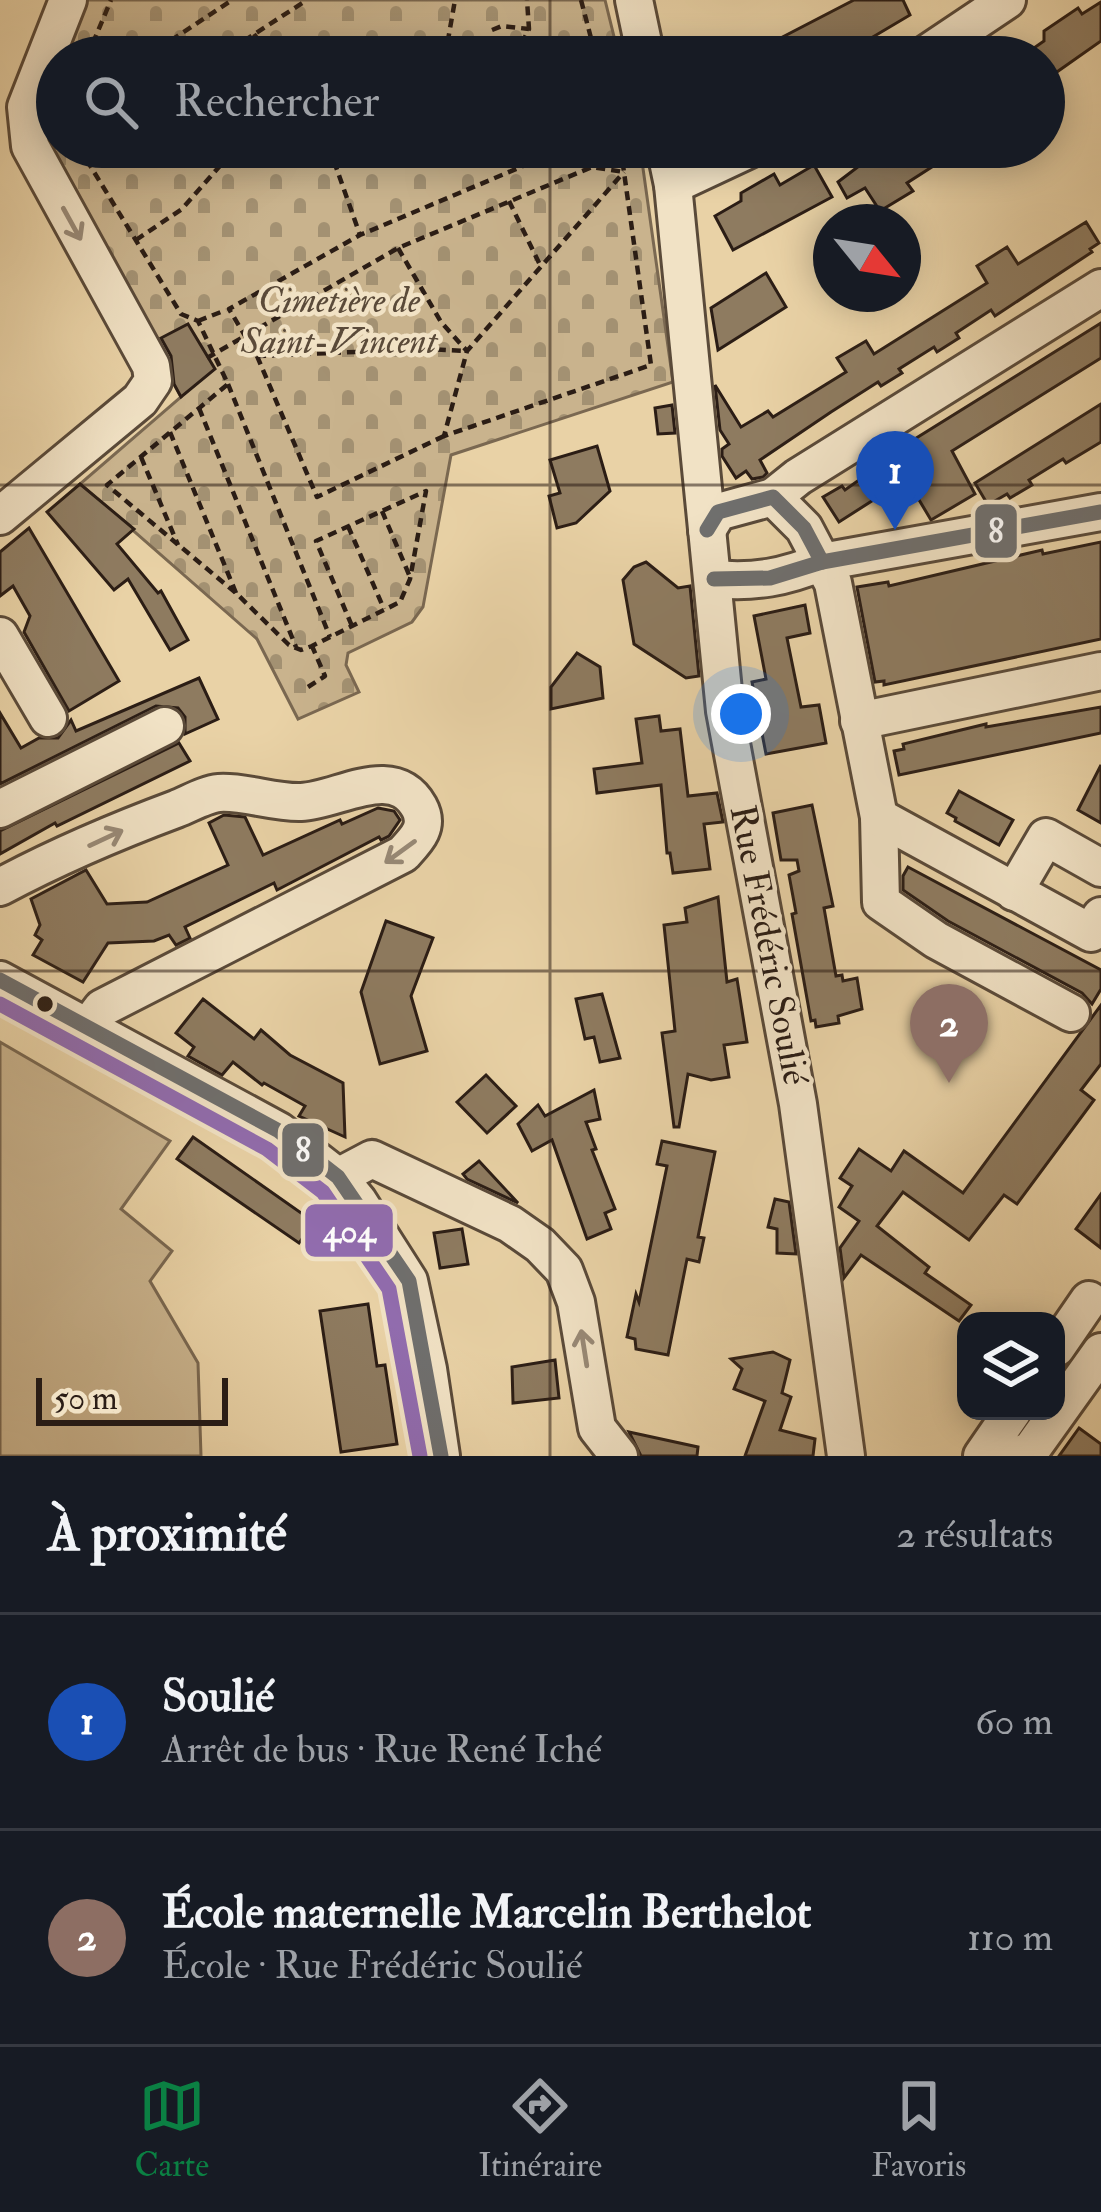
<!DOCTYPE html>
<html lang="fr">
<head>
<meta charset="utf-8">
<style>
  :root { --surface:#171b24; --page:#242831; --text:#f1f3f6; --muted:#9ea1a6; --line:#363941; --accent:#0b8043 }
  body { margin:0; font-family:"IM FELL Double Pica",serif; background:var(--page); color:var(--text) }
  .controls { position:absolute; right:36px; bottom:36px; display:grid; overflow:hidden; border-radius:24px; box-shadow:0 6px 30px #0003 }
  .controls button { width:108px; height:108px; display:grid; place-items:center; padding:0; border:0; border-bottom:3px solid var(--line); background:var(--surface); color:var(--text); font:60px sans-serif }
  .compass { position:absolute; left:813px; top:204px; width:108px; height:108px; border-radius:50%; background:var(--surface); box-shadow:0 6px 30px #0003; rotate:120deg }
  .scale { position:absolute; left:36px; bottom:30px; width:192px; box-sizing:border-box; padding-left:12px; border:6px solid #2b1d15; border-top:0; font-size:33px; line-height:42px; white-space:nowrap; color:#2b1d15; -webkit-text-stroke:9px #f1e2c5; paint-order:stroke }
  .you { position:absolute; left:741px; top:714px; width:42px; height:42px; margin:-30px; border:9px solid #fff; border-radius:50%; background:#1a73e8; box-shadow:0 0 0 18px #1a73e833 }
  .badge { display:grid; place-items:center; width:78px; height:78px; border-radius:50%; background:var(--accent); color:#fff; font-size:39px; font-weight:700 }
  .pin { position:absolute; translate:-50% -99px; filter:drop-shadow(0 3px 6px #0008) }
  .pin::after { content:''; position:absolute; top:63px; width:42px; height:36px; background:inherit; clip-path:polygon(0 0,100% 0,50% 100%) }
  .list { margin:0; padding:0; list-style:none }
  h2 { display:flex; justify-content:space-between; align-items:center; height:156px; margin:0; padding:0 48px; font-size:51px }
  h2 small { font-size:39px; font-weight:400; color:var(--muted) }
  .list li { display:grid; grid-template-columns:78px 1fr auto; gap:36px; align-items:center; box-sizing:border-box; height:216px; padding:0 48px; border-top:3px solid var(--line) }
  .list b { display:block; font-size:45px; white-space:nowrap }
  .list p { margin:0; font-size:39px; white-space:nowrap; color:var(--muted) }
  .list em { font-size:39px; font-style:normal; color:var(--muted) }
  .icon { flex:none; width:66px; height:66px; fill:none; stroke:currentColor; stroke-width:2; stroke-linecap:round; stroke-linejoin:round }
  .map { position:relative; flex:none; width:1101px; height:1456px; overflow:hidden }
  .search { position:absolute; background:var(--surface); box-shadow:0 6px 30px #0003; left:36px; right:36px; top:36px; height:132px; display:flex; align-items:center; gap:30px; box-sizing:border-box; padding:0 42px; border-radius:66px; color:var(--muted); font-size:45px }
  .sheet { height:588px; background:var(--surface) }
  nav { display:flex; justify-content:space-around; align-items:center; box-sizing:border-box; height:168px; border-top:3px solid var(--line); background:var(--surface); font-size:33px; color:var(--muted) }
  nav a { display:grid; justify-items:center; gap:6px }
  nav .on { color:var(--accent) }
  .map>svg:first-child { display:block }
</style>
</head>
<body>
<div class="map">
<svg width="1101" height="1456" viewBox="0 0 1101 1456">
  <defs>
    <pattern id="cemetery-stones" width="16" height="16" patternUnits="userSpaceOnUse" patternTransform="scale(3)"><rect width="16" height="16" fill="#c9b38d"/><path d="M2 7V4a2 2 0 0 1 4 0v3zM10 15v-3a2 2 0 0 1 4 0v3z" fill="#a39172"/></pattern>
  </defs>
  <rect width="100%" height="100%" fill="#e9d2a6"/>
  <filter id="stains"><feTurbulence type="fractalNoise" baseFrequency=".00167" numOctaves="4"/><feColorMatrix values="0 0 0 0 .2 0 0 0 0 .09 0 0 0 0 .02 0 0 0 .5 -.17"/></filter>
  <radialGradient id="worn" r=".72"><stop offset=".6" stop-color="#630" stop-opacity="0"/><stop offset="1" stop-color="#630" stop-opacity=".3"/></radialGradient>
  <!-- cemetery -->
  <g fill="url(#cemetery-stones)" stroke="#7a6851" stroke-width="3">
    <path d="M84 0H605L619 57H61Z"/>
    <path d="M57 68V147H640L673 382 451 455 423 607 412 622 348 653 346 665 359 692 298 719 257 639 80 484 181 397 45 144 42 104Z"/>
  </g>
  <!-- garden -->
  <path fill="#c9b38d" stroke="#7a6851" stroke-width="3" d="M0 1042 170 1141 121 1209 172 1251 150 1281 198 1363 201 1456H0Z"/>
  <!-- building -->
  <g fill="#8e7b60" stroke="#2b1d15" stroke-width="3">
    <path d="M854 0H903L910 15 839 57H744Z"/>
    <path d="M1101 2V41L1044 81V57H1021L1044 41V31L1078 8 1082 14Z"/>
    <path d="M881 147H963L907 183 913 191 880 211 865 188 847 198 838 182 859 166 857 162Z"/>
    <path d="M814 165 832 197 733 250 715 216 741 201V193L774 174 780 185Z"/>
    <path d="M1086 222 1099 243 1090 249 1092 252 995 316 991 310 956 333 959 338 937 352 934 347 899 369 902 373 881 386 878 382 831 412 760 460 767 473 763 477 752 479 746 471 736 478 722 456V449L729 444 720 430 715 385 741 427 768 411 773 417 846 372 837 358 866 341 874 354 987 283 977 266 1007 247 1018 264Z"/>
    <path d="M766 273 786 307 718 350 711 308Z"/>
    <path d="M1101 323V358L952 451 975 494 931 520 909 483 891 494 889 490 839 522 823 497 842 486 845 490 883 463 881 460Z"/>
    <path d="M188 324 215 369 181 397 174 384 171 356 161 338Z"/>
    <path d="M1101 404V442L1066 463 1063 459 1029 480 1032 485 1010 498 1007 494 988 505 975 483Z"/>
    <path d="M672 405 675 433 658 434 655 408Z"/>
    <path d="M597 446 610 491 576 523 557 528 549 496 560 493 550 460Z"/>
    <path d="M80 484 134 529 117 544 158 593 161 591 188 640 170 650 128 579 114 590 47 512Z"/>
    <path d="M29 528 119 681 69 711 24 632 30 616 13 586 0 596V552Z"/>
    <path d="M1101 542V639L884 685V681L875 682 857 587 888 582 889 586 1042 550 1043 554Z"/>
    <path d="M646 562 678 588 690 586 699 676 686 678 634 644 623 580 634 567Z"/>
    <path d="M805 605 810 633 787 638 801 707 819 705 826 743 766 754 752 682 766 679 754 616Z"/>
    <path d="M577 653 600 667 603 698 551 709V687Z"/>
    <path d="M199 678 218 719 185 734V717L178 708 156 706 0 784V713L21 748 39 738H58L71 720 76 731Z"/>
    <path d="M1101 707V733L899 775 894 751 904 749 903 744 986 724V727Z"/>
    <path d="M659 716 661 731 680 729 688 796 717 793 723 822 704 824 710 869 673 873 670 853H667L661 785 597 793 594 769 642 763 636 719Z"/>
    <path d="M179 743 190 761 57 826 55 823 0 854V831Z"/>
    <path d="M1101 765V823L1078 810Z"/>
    <path d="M959 791 1013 820 999 845 955 821 956 818 947 813Z"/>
    <path d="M812 805 833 906 824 908 836 976 842 975 843 981 857 978 862 1009 838 1016 839 1023 816 1027 815 1020 811 1021 792 914 796 913 789 875 799 871 797 860H781L773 813Z"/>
    <path d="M378 808 394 811 400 820 389 836 381 840 379 837 277 890 274 883 185 927 190 938 176 945 169 935 154 941 108 943 83 982 33 955 42 940 35 935 40 925 31 899 86 870 107 904 147 902 228 865 209 823 224 815 245 817 263 855 340 820 342 824Z"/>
    <path d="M908 867 1101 970V989L1092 1004 1082 993 948 921 903 890V876Z"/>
    <path d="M718 897 727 982 737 979 747 1042 724 1045 729 1077 711 1080 688 1074 679 1127H674L662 1033 675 1031 664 925 687 922 685 908Z"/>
    <path d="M386 921 433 938 411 996 427 1051 380 1064 361 992Z"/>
    <path d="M602 994 620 1058 600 1062 594 1037 585 1039 576 999Z"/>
    <path d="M203 999 254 1039 261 1030 290 1055 343 1083 345 1137 299 1116 305 1106 264 1083 262 1085 233 1062 222 1075 188 1056 194 1047 176 1033Z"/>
    <path d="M1101 1005V1064L1081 1090 1094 1100 1017 1204 1004 1195 969 1240 903 1192 877 1226 929 1267 925 1273 971 1305 959 1321 861 1255 844 1278 840 1248 859 1221 839 1207 852 1186 840 1178 859 1149 891 1171 904 1151 963 1193Z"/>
    <path d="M486 1075 516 1106 487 1133 457 1102Z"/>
    <path d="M594 1090 600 1119 586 1122 596 1149 592 1150 615 1209 605 1213 611 1229 587 1239 552 1140 532 1151 518 1124 538 1105 545 1116Z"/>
    <path d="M193 1137 314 1222 299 1243 177 1159Z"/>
    <path d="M662 1141 715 1152 698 1237 704 1238 699 1262 687 1259 668 1355 636 1349 635 1339 627 1337 636 1294 639 1302 667 1166 657 1164Z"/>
    <path d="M479 1161 518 1203 467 1179 463 1174Z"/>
    <path d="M1101 1194V1248L1076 1229Z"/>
    <path d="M775 1199 789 1202 796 1254 777 1253V1229L768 1227Z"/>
    <path d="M462 1229 468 1264 440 1268 434 1233Z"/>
    <path d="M368 1304 377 1366 385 1365 397 1444 341 1452 320 1311Z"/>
    <path d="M773 1352 790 1360 782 1393 791 1397 780 1430 815 1439 813 1456H745L765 1401 734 1389 742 1369 731 1359Z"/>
    <path d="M555 1360 559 1398 513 1403 512 1367Z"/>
    <path d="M1079 1428 1101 1444V1456H1059Z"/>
    <path d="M629 1432 698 1447 697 1456H641Z"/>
  </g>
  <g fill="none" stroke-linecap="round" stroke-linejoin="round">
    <!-- minor casing -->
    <g stroke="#5a4a39" stroke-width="42">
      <g id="minor">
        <path d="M634 0 646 57"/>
        <path d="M922 57 1007 0"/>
        <path d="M665 147 673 185 725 711 798 1104 846 1456"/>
        <path d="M673 185 754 147"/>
        <path d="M773 497 798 477 1101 288"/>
        <path d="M0 516 140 400 153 381 151 366 30 146 26 107 68 0"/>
        <path d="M707 530 718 512 773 497 804 528 833 583 879 817 881 902 936 940 1071 1013"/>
        <path d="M714 579C755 583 785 577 822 562L1101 512"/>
        <path d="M0 636 48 718"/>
        <path d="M859 721 1101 671"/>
        <path d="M0 809 165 726"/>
        <path d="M879 817 1091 933 1101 916"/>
        <path d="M0 887C56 857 117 831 176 809 189 804 206 794 219 793 243 791 275 803 301 802 338 801 393 761 419 807 430 827 416 840 403 854L102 1008 89 1025"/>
        <path d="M1014 892 1046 837 1101 868"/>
        <path d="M0 980 279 1131 338 1177 358 1201 409 1281 428 1369 441 1456"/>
        <path d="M338 1177 372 1159 510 1224 540 1245 564 1270 576 1302 597 1428 619 1456"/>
        <path d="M1056 1348 1089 1300"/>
        <path d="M982 1456 1013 1411"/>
        <path d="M1017 1456 1031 1450 1101 1352"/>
      </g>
    </g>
    <!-- path -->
    <g stroke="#2b1d15" stroke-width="4.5" stroke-dasharray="9 6" stroke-linecap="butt">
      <path d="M581 0 596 57"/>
      <path d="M492 30 502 26 529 29"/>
      <path d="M254 34 271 57"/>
      <path d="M87 57 111 0"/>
      <path d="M146 57 232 0"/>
      <path d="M219 57 307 0"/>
      <path d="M445 57 455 0"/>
      <path d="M515 57 529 29 527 0"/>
      <path d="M87 147 83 154 181 314 198 321 228 384 107 485 237 594 289 645 301 650 312 646 400 602 410 579 426 491 316 541 352 626"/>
      <path d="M329 147 360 235"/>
      <path d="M619 147 622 158 651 365 444 436 467 351 624 172"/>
      <path d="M509 201 540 265"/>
      <path d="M136 240 182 209 226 159 261 147"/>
      <path d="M398 248 441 322 467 351"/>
      <path d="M198 321 226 310"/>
      <path d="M257 356 429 349 467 351"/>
      <path d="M207 358 398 248 592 167 624 172"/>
      <path d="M228 384 330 637"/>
      <path d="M199 408 296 647"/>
      <path d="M170 432 236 593"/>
      <path d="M444 436 317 497 257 356 229 309 360 235 568 147"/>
      <path d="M141 457 178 545"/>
      <path d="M382 511 410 577"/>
      <path d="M348 526 384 609"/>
      <path d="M308 687 325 676 312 646"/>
    </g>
    <!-- minor -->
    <use href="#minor" stroke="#f1e2c5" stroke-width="36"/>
    <!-- bus-1 casing -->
    <g stroke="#f1e2c5" stroke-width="24">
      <g id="bus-1">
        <path d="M707 530 718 512 773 497 804 528 822 562"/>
        <path d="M714 579 770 578 822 562 1101 512"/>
        <path d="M0 980 279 1131 338 1177 409 1281 441 1456"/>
      </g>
    </g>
    <!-- bus-2 casing -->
    <g stroke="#f1e2c5" stroke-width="24">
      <path id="bus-2" d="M0 1004 267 1149 323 1192 389 1289 420 1456"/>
    </g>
    <!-- bus-1 -->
    <use href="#bus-1" stroke="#6f6f6e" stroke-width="15"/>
    <!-- bus-2 -->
    <use href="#bus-2" stroke="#916caf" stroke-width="15"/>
  </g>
  <!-- one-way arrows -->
  <defs><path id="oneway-shaft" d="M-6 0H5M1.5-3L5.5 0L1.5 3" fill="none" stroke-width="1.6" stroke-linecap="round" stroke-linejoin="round" transform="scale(3)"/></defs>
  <g stroke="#988976">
    <use href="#oneway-shaft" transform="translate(72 224) rotate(61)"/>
    <use href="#oneway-shaft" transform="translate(106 838) rotate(-25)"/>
    <use href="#oneway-shaft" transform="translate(400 852) rotate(144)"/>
    <use href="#oneway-shaft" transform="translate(584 1348) rotate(-99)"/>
  </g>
  <!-- grid -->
  <path fill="none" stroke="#2b1d15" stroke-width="3" stroke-opacity="0.55" d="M550 0V57M550 147V1456M0 485H1101M0 971H1101"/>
  <!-- markers -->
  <circle fill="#2b1d15" stroke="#f1e2c5" stroke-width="4.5" cx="45" cy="1004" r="10"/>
  <g text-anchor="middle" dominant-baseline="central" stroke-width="9" stroke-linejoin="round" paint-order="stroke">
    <!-- park labels -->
    <g font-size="36" font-style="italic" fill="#5a4a39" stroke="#f1e2c5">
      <text x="339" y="300">Cimetière de<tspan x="339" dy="41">Saint-Vincent</tspan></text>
    </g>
    <!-- street labels -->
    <g font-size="36" fill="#2b1d15" stroke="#f1e2c5">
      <text transform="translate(769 945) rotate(79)">Rue Frédéric Soulié</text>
    </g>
  </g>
  <g stroke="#f1e2c5" stroke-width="4.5">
    <rect x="973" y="502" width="46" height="58" rx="12" fill="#6f6f6e"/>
    <rect x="280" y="1121" width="46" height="58" rx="12" fill="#6f6f6e"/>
    <rect x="303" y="1202" width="92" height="57" rx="12" fill="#916caf"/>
  </g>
  <g font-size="33" text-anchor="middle" font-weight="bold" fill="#fff">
    <text x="996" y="542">8</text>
    <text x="303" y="1161">8</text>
    <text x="349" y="1242">404</text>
  </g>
  <rect width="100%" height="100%" filter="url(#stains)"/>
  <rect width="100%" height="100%" fill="url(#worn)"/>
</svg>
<div class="controls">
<button><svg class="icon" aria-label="layers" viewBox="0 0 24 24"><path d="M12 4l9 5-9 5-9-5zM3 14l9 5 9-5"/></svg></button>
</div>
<svg class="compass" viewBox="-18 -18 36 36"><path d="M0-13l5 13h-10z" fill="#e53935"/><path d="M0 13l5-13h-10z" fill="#9ea1a6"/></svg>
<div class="scale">50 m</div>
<div class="you"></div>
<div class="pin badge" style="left:895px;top:530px;background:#1a4fb4">1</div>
<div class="pin badge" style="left:949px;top:1083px;background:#8d6e63">2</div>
<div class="search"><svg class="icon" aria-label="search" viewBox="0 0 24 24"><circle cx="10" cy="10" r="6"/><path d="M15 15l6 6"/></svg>Rechercher</div>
</div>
<section class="sheet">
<h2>À proximité<small>2 résultats</small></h2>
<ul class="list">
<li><span class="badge" style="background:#1a4fb4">1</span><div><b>Soulié</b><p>Arrêt de bus · Rue René Iché</p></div><em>60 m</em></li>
<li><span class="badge" style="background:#8d6e63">2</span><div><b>École maternelle Marcelin Berthelot</b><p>École · Rue Frédéric Soulié</p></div><em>110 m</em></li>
</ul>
</section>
<nav>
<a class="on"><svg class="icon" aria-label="map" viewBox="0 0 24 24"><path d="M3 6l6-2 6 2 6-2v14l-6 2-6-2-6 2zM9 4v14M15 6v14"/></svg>Carte</a>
<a><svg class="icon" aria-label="directions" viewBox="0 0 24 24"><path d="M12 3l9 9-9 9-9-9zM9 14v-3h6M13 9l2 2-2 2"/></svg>Itinéraire</a>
<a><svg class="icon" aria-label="saved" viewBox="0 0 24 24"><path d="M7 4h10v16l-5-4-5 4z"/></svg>Favoris</a>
</nav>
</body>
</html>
